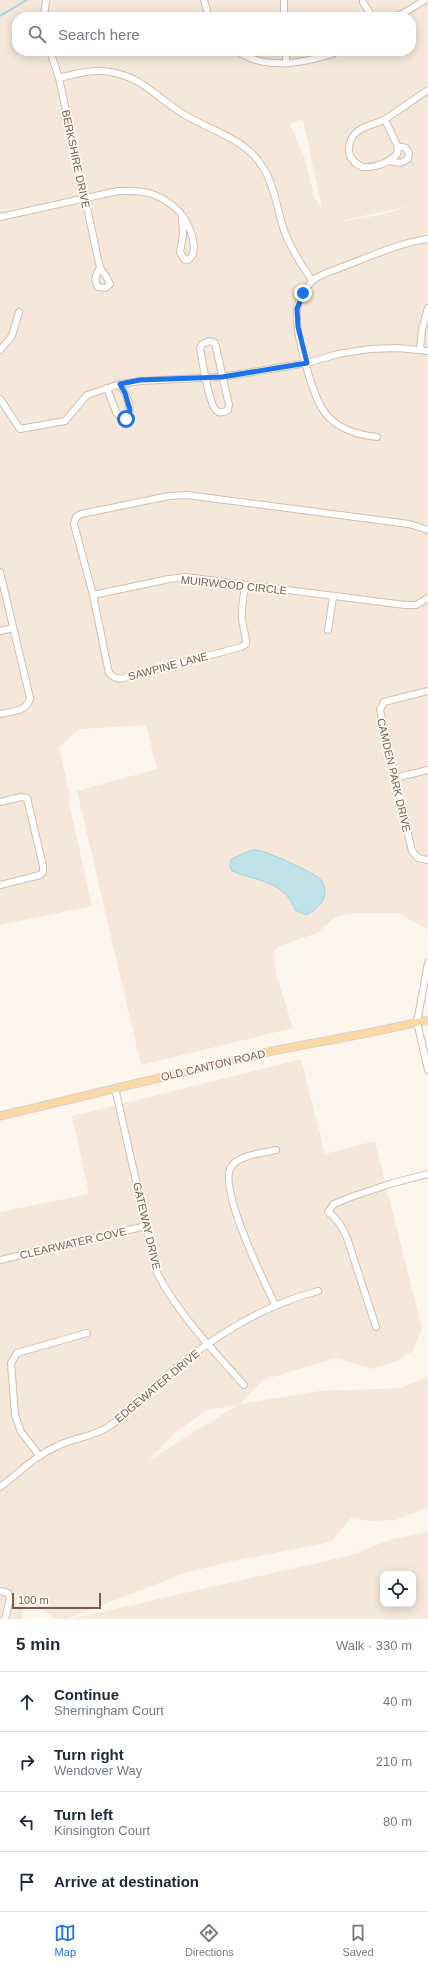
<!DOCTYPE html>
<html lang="en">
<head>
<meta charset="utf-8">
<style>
  :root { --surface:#fff; --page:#f2f2f3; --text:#1f2937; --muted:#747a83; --line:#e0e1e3; --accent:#1a73e8 }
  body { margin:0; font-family:Arial,sans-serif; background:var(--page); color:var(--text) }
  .controls { position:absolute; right:12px; bottom:12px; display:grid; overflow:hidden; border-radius:8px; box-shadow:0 2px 10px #0003 }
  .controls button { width:36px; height:36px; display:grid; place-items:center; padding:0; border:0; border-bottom:1px solid var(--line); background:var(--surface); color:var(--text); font:20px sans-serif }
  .scale { position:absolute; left:12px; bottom:10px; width:89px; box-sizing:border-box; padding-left:4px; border:2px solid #7a5c4d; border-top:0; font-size:11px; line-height:14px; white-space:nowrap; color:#7a5c4d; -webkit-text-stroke:3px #fffaf3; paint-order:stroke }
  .stop { position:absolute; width:12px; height:12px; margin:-9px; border:3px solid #1a73e8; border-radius:50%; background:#fff }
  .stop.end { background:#1a73e8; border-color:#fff; box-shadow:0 1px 4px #0008 }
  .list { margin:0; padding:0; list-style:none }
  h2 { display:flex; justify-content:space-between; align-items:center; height:52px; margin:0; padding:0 16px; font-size:17px }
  h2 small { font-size:13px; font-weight:400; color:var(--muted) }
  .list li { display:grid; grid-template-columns:26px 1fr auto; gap:12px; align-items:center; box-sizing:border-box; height:60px; padding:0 16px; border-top:1px solid var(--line) }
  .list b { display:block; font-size:15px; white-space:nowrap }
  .list p { margin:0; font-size:13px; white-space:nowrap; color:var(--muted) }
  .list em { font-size:13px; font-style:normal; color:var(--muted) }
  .icon { flex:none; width:22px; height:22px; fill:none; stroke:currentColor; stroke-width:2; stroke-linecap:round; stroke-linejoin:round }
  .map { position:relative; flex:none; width:428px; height:1619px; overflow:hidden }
  .search { position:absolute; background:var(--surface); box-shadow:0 2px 10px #0003; left:12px; right:12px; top:12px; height:44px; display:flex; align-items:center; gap:10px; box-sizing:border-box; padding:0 14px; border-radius:16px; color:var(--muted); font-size:15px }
  .sheet { height:292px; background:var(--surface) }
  nav { display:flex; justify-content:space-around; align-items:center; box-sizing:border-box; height:56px; border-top:1px solid var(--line); background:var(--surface); font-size:11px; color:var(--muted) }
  nav a { display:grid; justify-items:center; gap:2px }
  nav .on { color:var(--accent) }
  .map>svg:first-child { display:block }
</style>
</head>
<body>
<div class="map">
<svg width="428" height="1619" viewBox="0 0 428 1619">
  <rect width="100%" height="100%" fill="#fdf6ec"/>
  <!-- residential -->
  <g fill="#f5e8da" fill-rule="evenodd">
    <path d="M0 0H428V929L397 913H355L335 917 317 933 279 946 274 951 276 974 293 1028 141 1065 77 791 157 769 146 725 80 729 59 747 70 796 69 803 92 906 0 925ZM17 17H411V51H17ZM303 119 322 209 314 196 304 157 290 124ZM410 206 380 215 344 221V220Z"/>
    <path d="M301 1059 325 1154 375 1141 422 1328 413 1351 397 1361 373 1369 336 1358 263 1380 240 1404 320 1391 401 1388 428 1376V1507L396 1520 370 1521 351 1518 331 1542 233 1561 185 1573 66 1619H56L25 1598 21 1619H0V1212L89 1194 72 1116ZM238 1405 187 1436 147 1462 174 1434 206 1410Z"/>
    <path d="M428 1532V1619H71L352 1555 392 1539ZM383 1574H413V1604H383Z"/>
  </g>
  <!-- water -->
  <path fill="#bfe3e8" stroke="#a5d3da" d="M252 850C255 850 258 850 261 851 270 853 318 874 322 881 331 896 319 909 306 915L295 910C285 881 256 881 232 871L230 866 231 859Z"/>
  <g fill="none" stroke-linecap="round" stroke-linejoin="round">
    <!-- stream -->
    <path stroke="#a5d3da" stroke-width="2" d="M0 16 27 0"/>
    <!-- minor casing -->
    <g stroke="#d1beb0" stroke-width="8">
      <g id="minor">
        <path d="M204 0 209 17"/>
        <path d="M284 0V17"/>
        <path d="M363 2 372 17"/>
        <path d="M44 17 46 0"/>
        <path d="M397 17 425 0"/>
        <path d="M50 51 59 78 100 268 106 276 110 284 106 288 98 287C93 280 96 275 100 268"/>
        <path d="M238 51C266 72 310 62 340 51"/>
        <path d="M286 51V63"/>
        <path d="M59 78C75 74 92 69 110 72 142 77 155 96 180 112 209 131 246 137 264 169 276 189 277 212 285 233 292 250 301 265 312 280"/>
        <path d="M385 120 398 147 397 154C387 164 375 168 362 167 354 163 348 157 349 148 351 125 373 127 387 118 401 109 414 99 428 90"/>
        <path d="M390 161 401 163 408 159C411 150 405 146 398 147"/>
        <path d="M0 217 118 191C130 191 141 190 152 194 163 198 175 206 182 215 189 225 201 251 188 260L184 259 180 252 183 235 182 216"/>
        <path d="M210 341 215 343 229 405 228 410C224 412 220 414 217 411 209 406 202 359 200 348L202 344Z"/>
        <path d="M0 350 12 336 19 312"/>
        <path d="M420 350 422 329 428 308"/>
        <path d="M107 388 116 412 123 420C137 413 125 393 120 384"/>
        <path d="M0 399 20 429 65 421 87 395 120 384 140 381 222 377 307 363 338 354 370 349 398 348 428 351"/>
        <path d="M377 437C359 435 338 429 326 414 312 397 295 332 297 310 298 301 305 288 312 281 319 274 333 271 342 267 370 257 398 243 428 239"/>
        <path d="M0 572 30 698C27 712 12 711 0 714"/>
        <path d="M245 585C244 596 241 607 242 619 243 628 246 635 246 644L241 647 120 679 114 677 109 673 93 595 74 524 76 517 81 514 169 496 187 495 409 524 428 530"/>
        <path d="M93 595 169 579 186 577 405 605H416L428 598"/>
        <path d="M328 630 333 597"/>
        <path d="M0 631 13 628"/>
        <path d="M428 691 384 702 380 710 412 851 418 858 428 860"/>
        <path d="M395 778 428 770"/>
        <path d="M0 802 21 797 27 798 43 866V872L40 875 0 885"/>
        <path d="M428 963 417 1022 428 1070"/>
        <path d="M115 1088 157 1273C179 1315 213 1350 244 1385"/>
        <path d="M0 1260 146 1226"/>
        <path d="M275 1304C264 1282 218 1188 231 1167 238 1155 263 1153 276 1150"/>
        <path d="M376 1327 347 1238C342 1227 338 1219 328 1212L334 1204 351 1197 393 1183 428 1174"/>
        <path d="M39 1455 21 1432 15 1415 11 1363 17 1353 87 1333"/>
        <path d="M0 1487C19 1473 35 1456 57 1446 73 1438 93 1437 108 1427 129 1413 146 1394 165 1377 211 1338 259 1307 318 1291"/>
        <path d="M0 1591 8 1593 10 1599 5 1619"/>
      </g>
    </g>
    <!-- major casing -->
    <g stroke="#dad1cd" stroke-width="9">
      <path id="major" d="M0 1116 272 1051 378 1031 428 1020"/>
    </g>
    <!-- minor -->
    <use href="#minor" stroke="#fff" stroke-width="6"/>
    <!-- major -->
    <use href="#major" stroke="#fbd9a5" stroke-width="7"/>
  </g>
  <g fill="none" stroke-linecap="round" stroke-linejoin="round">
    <!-- route -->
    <path stroke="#1a73e8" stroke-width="5" d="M126 419 130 410 125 393 120 384 140 380 222 377 307 363 298 327 297 309 303 293"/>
  </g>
  <g text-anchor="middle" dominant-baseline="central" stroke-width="3.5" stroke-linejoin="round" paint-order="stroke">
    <!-- street labels -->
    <g font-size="11" fill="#7a5c4d" stroke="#fffaf3">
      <text transform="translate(76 159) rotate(78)">BERKSHIRE DRIVE</text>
      <text transform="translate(234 585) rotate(6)">MUIRWOOD CIRCLE</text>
      <text transform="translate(168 666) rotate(-15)">SAWPINE LANE</text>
      <text transform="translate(394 775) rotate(77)">CAMDEN PARK DRIVE</text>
      <text transform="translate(213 1065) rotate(-13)">OLD CANTON ROAD</text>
      <text transform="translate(147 1226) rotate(77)">GATEWAY DRIVE</text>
      <text transform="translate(73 1243) rotate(-13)">CLEARWATER COVE</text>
      <text transform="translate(157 1386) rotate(-40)">EDGEWATER DRIVE</text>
    </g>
  </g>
</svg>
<div class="controls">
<button><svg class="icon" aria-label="locate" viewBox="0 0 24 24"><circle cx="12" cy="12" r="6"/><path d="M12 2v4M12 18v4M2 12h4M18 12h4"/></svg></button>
</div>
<div class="scale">100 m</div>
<div class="stop" style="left:126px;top:419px"></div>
<div class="stop end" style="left:303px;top:293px"></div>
<div class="search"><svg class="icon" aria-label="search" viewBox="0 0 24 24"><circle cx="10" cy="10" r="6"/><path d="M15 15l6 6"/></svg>Search here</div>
</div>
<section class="sheet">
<h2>5 min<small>Walk · 330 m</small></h2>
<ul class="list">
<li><svg class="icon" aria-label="ahead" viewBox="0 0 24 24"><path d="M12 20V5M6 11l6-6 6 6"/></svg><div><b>Continue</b><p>Sherringham Court</p></div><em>40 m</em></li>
<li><svg class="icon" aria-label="right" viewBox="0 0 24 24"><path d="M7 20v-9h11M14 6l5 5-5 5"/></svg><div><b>Turn right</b><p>Wendover Way</p></div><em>210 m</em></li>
<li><svg class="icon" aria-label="left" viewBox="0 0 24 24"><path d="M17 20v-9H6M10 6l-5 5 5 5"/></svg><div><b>Turn left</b><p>Kinsington Court</p></div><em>80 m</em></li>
<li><svg class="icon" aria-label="arrive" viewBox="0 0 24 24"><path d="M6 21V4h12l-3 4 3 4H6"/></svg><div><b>Arrive at destination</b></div></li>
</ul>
</section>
<nav>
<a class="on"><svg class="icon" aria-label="map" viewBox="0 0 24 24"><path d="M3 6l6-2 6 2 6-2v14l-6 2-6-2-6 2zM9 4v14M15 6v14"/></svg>Map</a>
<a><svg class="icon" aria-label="directions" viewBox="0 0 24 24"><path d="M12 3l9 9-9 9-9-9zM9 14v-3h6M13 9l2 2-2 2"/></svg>Directions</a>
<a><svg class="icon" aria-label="saved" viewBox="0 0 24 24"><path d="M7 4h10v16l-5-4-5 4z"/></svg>Saved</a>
</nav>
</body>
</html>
